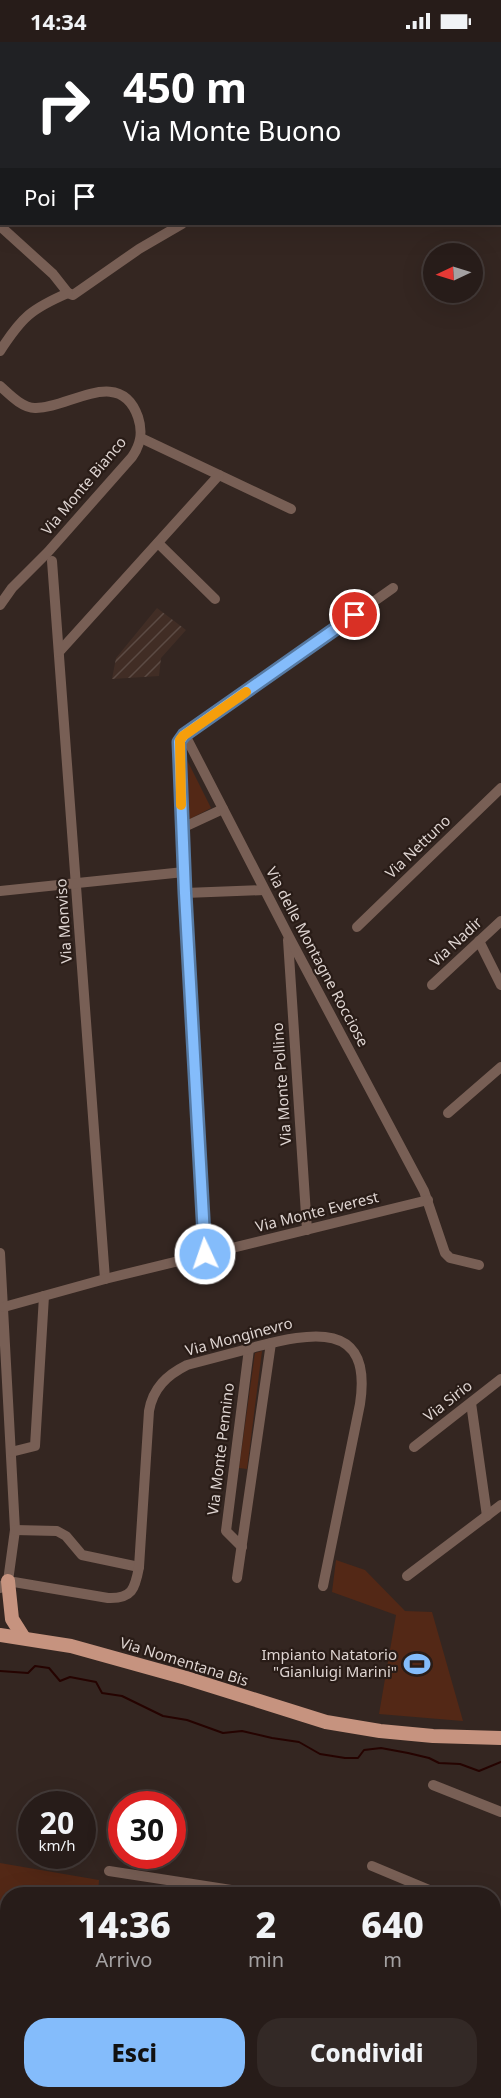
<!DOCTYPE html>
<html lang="it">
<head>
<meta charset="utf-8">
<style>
	:root { --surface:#271c19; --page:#332926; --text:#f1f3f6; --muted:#a4a1a2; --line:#433a38; --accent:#84bcfb }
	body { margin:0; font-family:"Noto Sans",sans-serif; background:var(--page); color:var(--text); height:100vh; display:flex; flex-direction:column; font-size:22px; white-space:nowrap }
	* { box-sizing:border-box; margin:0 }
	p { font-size:20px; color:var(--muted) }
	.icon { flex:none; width:33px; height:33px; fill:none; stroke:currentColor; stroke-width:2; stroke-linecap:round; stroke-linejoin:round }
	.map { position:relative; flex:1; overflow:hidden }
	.sheet { position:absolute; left:0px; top:1845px; width:501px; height:212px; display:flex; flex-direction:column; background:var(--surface); border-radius:24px 24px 0 0; box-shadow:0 6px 24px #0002,0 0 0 2px var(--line) }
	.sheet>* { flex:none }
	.guide { position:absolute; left:0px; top:0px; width:501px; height:183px; box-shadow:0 6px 24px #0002,0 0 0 2px var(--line); background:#202124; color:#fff; overflow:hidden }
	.needle { width:39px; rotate:266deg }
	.tools { position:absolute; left:423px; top:201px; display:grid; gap:12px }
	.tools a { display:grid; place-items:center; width:60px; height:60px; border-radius:50%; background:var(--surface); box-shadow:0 6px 24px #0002,0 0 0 2px var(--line); font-size:30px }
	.speed { position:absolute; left:18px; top:1749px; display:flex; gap:12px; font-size:30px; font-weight:700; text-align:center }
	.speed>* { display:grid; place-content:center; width:78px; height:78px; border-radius:50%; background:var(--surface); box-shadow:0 6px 24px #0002,0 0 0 2px var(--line); line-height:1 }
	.speed small { font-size:15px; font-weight:400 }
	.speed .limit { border:9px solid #d22; background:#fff; color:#111 }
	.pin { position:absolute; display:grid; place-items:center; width:51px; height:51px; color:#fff; margin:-26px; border:3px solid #fff; border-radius:50%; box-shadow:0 2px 6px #0007 }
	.me { position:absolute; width:66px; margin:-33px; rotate:357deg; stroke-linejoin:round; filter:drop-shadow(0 0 4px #0008) }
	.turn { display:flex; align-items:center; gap:21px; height:126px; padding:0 24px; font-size:27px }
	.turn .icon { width:78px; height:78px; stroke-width:2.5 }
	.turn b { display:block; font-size:42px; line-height:51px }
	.then { display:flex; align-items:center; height:57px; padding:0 24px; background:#0003; gap:12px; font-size:22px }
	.eta { display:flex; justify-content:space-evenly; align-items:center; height:102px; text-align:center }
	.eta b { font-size:36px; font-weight:800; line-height:42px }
	.action { display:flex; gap:12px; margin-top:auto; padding:12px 24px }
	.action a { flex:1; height:69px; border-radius:24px; background:var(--accent); color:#111; font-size:24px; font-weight:800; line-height:69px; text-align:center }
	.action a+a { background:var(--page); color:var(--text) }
	.status { display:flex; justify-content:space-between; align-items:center; height:42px; padding:0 30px; background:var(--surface); direction:ltr }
	.status svg { height:16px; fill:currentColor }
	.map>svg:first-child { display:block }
</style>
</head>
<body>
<div class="status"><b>14:34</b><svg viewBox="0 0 49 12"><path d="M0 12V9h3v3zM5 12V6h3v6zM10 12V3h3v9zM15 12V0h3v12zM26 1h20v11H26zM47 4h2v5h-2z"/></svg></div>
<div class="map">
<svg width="501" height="2056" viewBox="0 0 501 2056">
	<defs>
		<pattern id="industrial-furrows" width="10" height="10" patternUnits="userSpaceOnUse" patternTransform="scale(1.5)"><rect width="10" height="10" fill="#412d25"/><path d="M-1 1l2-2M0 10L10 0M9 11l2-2" fill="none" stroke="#5c4b44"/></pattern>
		<pattern id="park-crowns" width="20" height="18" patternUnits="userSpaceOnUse" patternTransform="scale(1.5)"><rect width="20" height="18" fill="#532816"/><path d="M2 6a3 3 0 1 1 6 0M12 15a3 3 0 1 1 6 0" fill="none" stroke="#6b4637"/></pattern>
	</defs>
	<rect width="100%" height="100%" fill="#342621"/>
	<!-- industrial -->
	<polygon fill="url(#industrial-furrows)" points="157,566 186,588 161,616 159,634 112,637 116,616"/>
	<!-- grass -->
	<g fill="#532816">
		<polygon points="182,708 211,766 184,780"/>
		<polygon points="262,1309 247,1427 239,1426 255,1311"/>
		<polygon points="336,1518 365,1528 405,1569 432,1570 463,1679 379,1672 396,1573 332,1550"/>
		<polygon points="0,1821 99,1838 98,1852 8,1852 7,1865 0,1863"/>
	</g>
	<!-- park -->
	<polygon fill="url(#park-crowns)" points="220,2049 296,2049 312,2051 311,2056 219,2056"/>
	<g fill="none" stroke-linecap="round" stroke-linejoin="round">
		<!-- stream -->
		<polyline stroke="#250300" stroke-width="2" points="0,1629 28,1631 35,1624 49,1626 60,1639 70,1635 96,1640 102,1651 122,1654 163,1674 187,1678 223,1691 242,1689 272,1696 299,1700 320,1712 345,1716 358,1716 364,1708 381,1706 408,1711 429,1716 439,1721 460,1722 479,1729 501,1720"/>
		<!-- minor -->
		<g stroke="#785f55" stroke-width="10">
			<polyline points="52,2 54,0"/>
			<polyline points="0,31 2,30"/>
			<polyline points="0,85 2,87"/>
			<polyline points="0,184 53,232 68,251 73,253 139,207 182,182"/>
			<path d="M0,309C22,275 31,267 68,251"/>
			<path d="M0,344C9,352 22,366 35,366C68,367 120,323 138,375C143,390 141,402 132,415L48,510L12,546L0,563"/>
			<polyline points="141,396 291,467"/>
			<polyline points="158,501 215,557"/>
			<polyline points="52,519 105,1237"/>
			<polyline points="59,610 219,433"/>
			<polyline points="185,693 393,546"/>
			<polyline points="182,786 223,767"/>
			<polyline points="0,849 184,830"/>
			<polyline points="185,851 264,848"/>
			<polyline points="357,885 501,746"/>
			<polyline points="288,898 307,1188"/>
			<polyline points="479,899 501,943"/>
			<polyline points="432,943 501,879"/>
			<polyline points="448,1071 501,1025"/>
			<polyline points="0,1211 15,1488 8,1539 0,1546"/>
			<polyline points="205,1212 184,830 179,704 181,697 185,693 288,893 424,1149 445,1211 450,1216 479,1223"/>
			<polyline points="4,1265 105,1237 428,1158"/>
			<polyline points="471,1361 487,1474"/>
			<polyline points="414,1405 501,1337"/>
			<polyline points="11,1410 35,1404 44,1254"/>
			<polyline points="15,1488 57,1489 66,1494 82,1513 139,1525"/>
			<polyline points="242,1505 226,1489 249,1307"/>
			<polyline points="407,1534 501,1463"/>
			<polyline points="237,1536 271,1301"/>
			<path d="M8,1539L108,1556C132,1557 135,1547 139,1525L149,1369C153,1346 167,1333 187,1323C209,1317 232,1311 255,1305C310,1291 373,1277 360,1362L323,1544"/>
			<polyline points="433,1743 501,1770"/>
			<polyline points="372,1824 439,1852"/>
			<polyline points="109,1829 258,1852"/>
			<polyline points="494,1876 499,1884 501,1904"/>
			<polyline points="494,2003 501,1997"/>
			<polyline points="494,2013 501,2007"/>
			<polyline points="494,2031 501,2025"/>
			<polyline points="25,2056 25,2049"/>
			<polyline points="93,2056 93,2049"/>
			<polyline points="212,2056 213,2049"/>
			<polyline points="315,2056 316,2049"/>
			<polyline points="424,2056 434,2049"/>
			<polyline points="447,2056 451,2049"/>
			<polyline points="465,2056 472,2049"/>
		</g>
		<!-- major -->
		<g stroke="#c6937f" stroke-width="14">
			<polyline points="8,1539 12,1577 24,1596"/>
			<polyline points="0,1593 71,1604 186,1636 326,1680 380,1689 433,1694 501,1696"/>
		</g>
	</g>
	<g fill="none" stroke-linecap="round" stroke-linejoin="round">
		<!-- route casing -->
		<g stroke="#567aa3" stroke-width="15">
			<polyline id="route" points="205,1212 185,851 179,700 184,693 355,573"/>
		</g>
		<!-- route -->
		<use href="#route" stroke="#84bcfb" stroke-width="10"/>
		<!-- slow -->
		<polyline stroke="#f59e0b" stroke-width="10" points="181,763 180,698 183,694 246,650"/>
	</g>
	<!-- icons -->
	<defs>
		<g id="stadium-bare" transform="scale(2.07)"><path d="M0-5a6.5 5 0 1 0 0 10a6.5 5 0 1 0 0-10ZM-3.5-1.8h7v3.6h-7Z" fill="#84bcfb" stroke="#291c17" stroke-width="2.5" paint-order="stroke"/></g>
	</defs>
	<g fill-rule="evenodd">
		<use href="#stadium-bare" x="417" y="1622"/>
	</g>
	<g text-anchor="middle" stroke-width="4.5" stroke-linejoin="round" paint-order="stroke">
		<!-- street labels -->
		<g font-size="15" fill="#ded4d1" stroke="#291c17">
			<text transform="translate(84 444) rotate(-50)" y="5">Via Monte Bianco</text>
			<text transform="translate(418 805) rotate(-44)" y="5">Via Nettuno</text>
			<text transform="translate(64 879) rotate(-94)" y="5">Via Monviso</text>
			<text transform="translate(456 900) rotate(-43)" y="5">Via Nadir</text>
			<text transform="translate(317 915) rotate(62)" y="5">Via delle Montagne Rocciose</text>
			<text transform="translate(282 1042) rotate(-94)" y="5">Via Monte Pollino</text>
			<text transform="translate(317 1170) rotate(-14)" y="5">Via Monte Everest</text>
			<text transform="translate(239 1295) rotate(-15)" y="5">Via Monginevro</text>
			<text transform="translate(448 1359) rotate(-38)" y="5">Via Sirio</text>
			<text transform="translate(221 1407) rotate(-83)" y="5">Via Monte Pennino</text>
			<text transform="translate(184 1620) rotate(17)" y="5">Via Nomentana Bis</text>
		</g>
		<!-- poi labels -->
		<g font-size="15" fill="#ded4d1" stroke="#291c17" text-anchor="end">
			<text x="397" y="1618">Impianto Natatorio<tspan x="397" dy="17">"Gianluigi Marini"</tspan></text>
		</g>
	</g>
</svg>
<div class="tools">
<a><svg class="needle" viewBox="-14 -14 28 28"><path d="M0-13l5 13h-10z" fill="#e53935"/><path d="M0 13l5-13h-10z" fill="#a4a1a2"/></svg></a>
</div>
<div class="speed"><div>20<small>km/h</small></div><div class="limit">30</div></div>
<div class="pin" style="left:355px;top:573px;background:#d93025"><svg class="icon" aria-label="arrive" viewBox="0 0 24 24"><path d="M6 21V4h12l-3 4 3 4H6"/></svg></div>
<svg class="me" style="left:205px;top:1212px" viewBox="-20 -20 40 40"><circle r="17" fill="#84bcfb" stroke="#fff" stroke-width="3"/><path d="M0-11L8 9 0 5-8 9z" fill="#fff"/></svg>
<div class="guide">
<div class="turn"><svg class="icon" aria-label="right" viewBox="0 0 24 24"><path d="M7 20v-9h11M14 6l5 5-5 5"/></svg><div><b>450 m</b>Via Monte Buono</div></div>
<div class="then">Poi<svg class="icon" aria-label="arrive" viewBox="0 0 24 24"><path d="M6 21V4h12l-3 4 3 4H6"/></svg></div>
</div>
<section class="sheet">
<div class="eta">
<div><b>14:36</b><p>Arrivo</p></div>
<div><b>2</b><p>min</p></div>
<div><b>640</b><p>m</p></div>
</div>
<div class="action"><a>Esci</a><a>Condividi</a></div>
</section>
</div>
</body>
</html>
